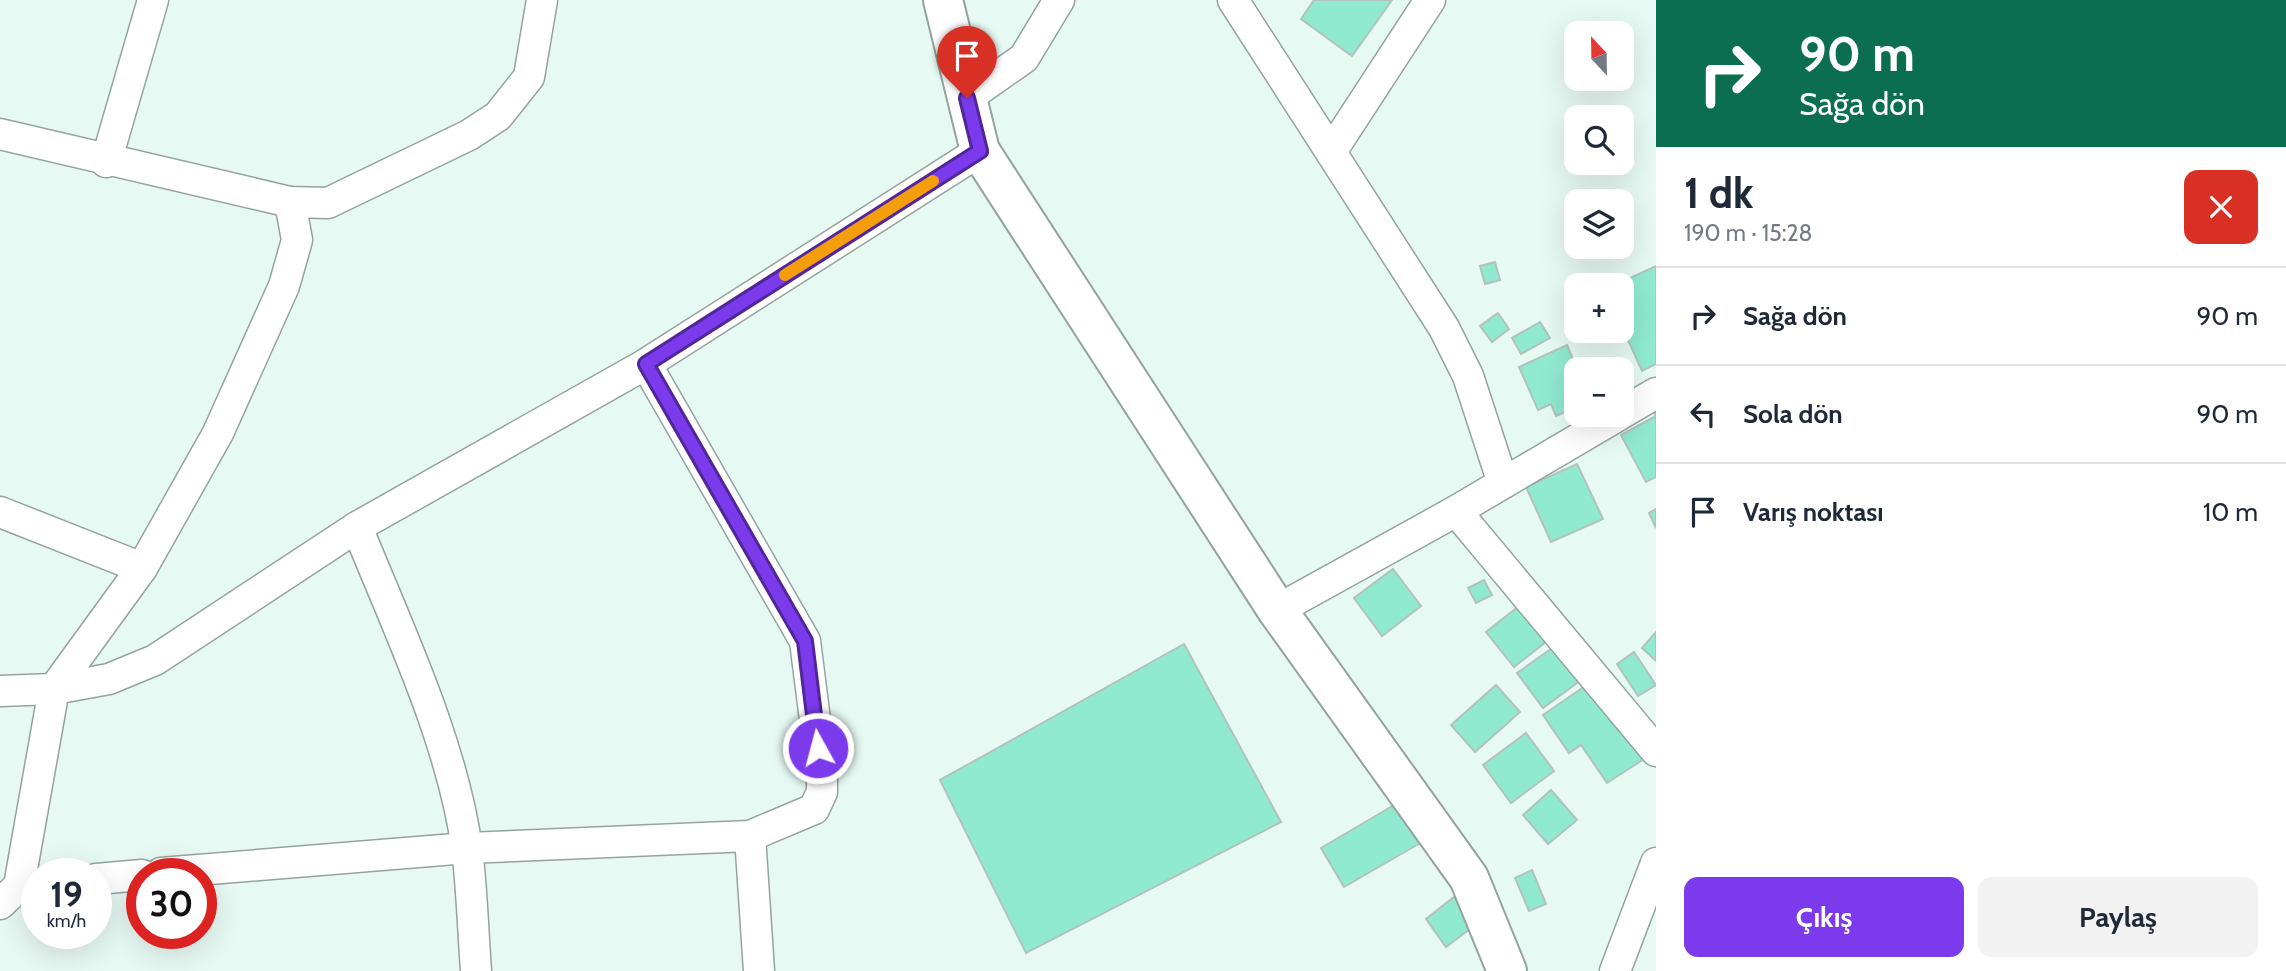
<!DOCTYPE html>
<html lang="tr">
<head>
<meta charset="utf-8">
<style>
	:root { --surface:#fff; --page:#f2f2f3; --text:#1f2937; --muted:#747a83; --line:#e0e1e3; --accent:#7c3aed }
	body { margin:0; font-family:Cabin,sans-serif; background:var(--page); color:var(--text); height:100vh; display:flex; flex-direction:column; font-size:26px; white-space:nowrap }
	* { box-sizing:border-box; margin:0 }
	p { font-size:23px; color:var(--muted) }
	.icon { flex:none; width:38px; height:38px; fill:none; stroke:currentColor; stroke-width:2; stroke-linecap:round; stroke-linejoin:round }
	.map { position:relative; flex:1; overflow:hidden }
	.details { display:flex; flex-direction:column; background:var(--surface); width:630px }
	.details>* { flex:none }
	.banner { background:#0b6e4f; color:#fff; overflow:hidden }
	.needle { width:46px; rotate:338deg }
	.fabs { position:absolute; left:1564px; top:21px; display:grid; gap:14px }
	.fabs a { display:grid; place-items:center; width:70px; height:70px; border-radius:14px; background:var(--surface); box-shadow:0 7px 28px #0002; font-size:35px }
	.speed { position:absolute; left:21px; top:858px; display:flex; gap:14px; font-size:35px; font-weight:700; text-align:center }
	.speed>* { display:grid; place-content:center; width:91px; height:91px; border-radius:50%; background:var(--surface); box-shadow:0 7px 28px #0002; line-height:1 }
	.speed small { font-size:18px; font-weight:400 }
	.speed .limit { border:10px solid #d22; background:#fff; color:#111 }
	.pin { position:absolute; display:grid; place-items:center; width:60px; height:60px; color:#fff; margin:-72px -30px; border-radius:50% 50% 50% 0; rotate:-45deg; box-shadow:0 0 7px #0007 }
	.pin .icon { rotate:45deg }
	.me { position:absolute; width:77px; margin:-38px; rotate:353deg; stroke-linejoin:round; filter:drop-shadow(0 0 5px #0008) }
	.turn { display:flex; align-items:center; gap:24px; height:147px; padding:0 28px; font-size:32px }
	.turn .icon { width:91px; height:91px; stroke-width:2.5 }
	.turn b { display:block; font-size:49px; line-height:60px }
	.round { display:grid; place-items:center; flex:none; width:74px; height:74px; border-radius:14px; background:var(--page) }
	.head { display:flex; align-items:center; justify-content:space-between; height:119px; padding:0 28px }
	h1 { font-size:42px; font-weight:800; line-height:52px }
	.action { display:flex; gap:14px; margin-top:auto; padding:14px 28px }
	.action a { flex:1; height:80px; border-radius:14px; background:var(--accent); color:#fff; font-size:28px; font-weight:800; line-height:80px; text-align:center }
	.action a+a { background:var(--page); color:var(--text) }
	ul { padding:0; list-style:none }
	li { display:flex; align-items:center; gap:21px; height:98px; padding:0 28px; border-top:2px solid var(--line) }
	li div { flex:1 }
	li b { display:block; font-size:26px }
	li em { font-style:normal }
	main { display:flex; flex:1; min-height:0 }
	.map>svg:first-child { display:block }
</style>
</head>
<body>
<main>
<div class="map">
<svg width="1656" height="971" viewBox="0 0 1656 971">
	<rect width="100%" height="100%" fill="#e7f9f3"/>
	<!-- building -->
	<g fill="#90ead0" stroke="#b2c2bd" stroke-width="2">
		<polygon points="1314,0 1392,0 1352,56 1301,19"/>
		<polygon points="1495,262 1500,280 1485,284 1480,266"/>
		<polygon points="1656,266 1656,364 1642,371 1622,327 1622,285 1615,285"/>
		<polygon points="1498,313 1509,329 1492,342 1480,326"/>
		<polygon points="1540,322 1550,338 1521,354 1512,338"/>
		<polygon points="1567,345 1577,369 1577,407 1556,416 1551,404 1538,410 1519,367"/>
		<polygon points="1656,408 1656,477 1646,482 1621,435 1656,416 1652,410"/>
		<polygon points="1577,464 1603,519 1551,542 1526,487"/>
		<polygon points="1656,509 1656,528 1649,513"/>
		<polygon points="1393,569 1421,606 1382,636 1354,598"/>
		<polygon points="1484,580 1492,595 1476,603 1468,588"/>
		<polygon points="1523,603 1551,638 1514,667 1486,632"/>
		<polygon points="1656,632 1656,661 1642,648"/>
		<polygon points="1184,644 1281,822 1026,953 940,780"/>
		<polygon points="1555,646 1581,680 1543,708 1517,673"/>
		<polygon points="1634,652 1656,685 1638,696 1617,664"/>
		<polygon points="1588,684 1644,759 1607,783 1581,745 1569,753 1543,715"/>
		<polygon points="1496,685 1520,712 1475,752 1451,725"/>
		<polygon points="1526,733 1554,771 1511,803 1483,765"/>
		<polygon points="1551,790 1577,820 1548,844 1523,815"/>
		<polygon points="1406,798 1429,838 1344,887 1321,848"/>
		<polygon points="1532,870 1546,904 1529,911 1515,878"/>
		<polygon points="1454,897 1475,925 1446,947 1426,919"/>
	</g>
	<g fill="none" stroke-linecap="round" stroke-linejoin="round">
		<!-- street casing -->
		<g stroke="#93a49e" stroke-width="33">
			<g id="street">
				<polyline points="1233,0 1444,328 1468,376 1503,483"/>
				<polyline points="967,98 1024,58 1059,0"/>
				<polyline points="0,134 290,202 328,203 469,135 498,116 529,77 542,0"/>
				<polyline points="1331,152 1430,0"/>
				<polyline points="106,162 153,0"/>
				<polyline points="1622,413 1656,393"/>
				<polyline points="1456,511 1656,751"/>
				<polyline points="0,512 142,568"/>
				<path d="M357,527C398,629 452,740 467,849C472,889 473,931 476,971"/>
				<polyline points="1277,610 1456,511 1619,415"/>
				<polyline points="0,691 54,689 109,679 155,660 357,527 646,364"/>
				<polyline points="750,836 759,971"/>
				<polyline points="161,873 467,848 750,836 814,809 822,792 822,775 805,641 646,364 980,151"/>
				<polyline points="96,879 142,875"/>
				<polyline points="0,904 19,886 54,689 142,568 218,433 284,286 297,240 290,202"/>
				<polyline points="1615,971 1656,863"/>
			</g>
		</g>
		<!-- secondary casing -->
		<g stroke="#93a49e" stroke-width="42">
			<polyline id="secondary" points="943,0 980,151 1277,610 1469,878 1507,971"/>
		</g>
		<!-- street -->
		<use href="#street" stroke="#fff" stroke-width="30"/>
		<!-- secondary -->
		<use href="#secondary" stroke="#fff" stroke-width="38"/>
	</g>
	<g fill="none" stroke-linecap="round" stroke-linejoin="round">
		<!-- route casing -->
		<g stroke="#51269a" stroke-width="18">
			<polyline id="route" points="818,748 805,641 646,364 980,151 967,98"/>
		</g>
		<!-- route -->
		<use href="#route" stroke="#7c3aed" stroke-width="12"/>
		<!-- slow -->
		<polyline stroke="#f59e0b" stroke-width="12" points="785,275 933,181"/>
	</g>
</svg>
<div class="fabs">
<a><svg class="needle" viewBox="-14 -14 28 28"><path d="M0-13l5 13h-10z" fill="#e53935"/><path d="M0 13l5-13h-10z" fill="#747a83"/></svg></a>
<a><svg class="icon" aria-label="search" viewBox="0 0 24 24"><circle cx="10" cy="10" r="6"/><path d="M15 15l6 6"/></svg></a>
<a><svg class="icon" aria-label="layers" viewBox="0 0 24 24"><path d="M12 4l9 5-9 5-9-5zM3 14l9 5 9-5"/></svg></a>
<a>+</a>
<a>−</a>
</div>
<div class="speed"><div>19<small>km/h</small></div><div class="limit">30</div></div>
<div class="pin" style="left:967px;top:98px;background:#d93025"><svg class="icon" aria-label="arrive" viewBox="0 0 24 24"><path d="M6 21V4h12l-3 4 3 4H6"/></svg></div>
<svg class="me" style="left:818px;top:748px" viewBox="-20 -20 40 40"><circle r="17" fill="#7c3aed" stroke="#fff" stroke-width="3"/><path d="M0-11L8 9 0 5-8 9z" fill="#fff"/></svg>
</div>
<section class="details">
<div class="banner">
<div class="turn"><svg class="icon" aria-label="right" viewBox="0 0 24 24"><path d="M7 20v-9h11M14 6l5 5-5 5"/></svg><div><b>90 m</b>Sağa dön</div></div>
</div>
<div class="head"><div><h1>1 dk</h1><p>190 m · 15:28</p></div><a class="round" style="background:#d93025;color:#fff"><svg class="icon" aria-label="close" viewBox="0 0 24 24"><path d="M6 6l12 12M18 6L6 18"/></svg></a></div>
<ul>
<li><svg class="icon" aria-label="right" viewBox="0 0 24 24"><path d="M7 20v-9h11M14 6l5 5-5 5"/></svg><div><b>Sağa dön</b></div><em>90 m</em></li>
<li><svg class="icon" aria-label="left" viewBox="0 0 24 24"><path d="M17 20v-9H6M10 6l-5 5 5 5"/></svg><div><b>Sola dön</b></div><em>90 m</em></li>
<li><svg class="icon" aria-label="arrive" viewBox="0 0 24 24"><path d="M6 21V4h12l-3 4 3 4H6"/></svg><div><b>Varış noktası</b></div><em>10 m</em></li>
</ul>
<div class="action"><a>Çıkış</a><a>Paylaş</a></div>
</section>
</main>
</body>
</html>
